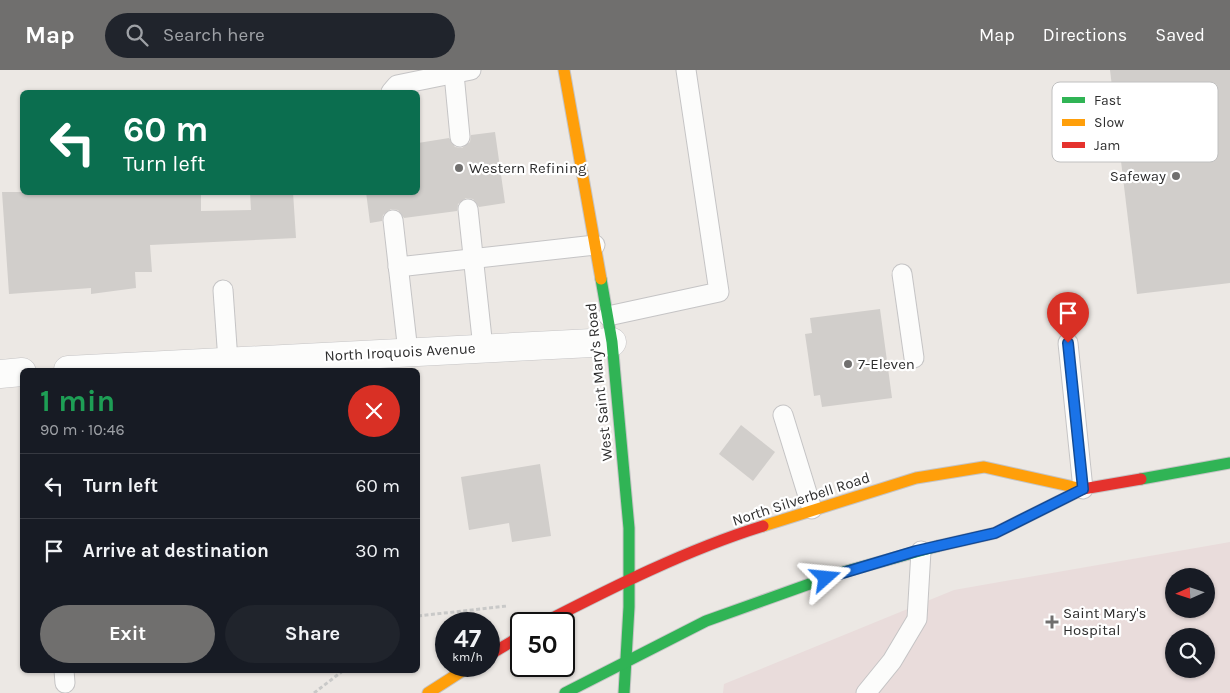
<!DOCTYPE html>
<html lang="en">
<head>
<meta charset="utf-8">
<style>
	:root { --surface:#171b24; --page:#20242c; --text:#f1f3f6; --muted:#9ea1a6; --line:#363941; --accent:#706f6e }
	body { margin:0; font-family:Karla,sans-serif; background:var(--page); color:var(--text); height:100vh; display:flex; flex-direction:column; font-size:19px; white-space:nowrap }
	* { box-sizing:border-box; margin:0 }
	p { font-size:16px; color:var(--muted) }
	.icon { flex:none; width:28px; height:28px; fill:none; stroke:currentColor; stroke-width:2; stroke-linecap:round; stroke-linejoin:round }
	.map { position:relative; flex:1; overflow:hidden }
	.panel { position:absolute; left:20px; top:298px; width:400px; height:305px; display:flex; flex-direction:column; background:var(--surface); border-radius:8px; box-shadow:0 1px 4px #0004 }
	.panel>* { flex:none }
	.top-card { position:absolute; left:20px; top:20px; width:400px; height:105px; border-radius:8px; box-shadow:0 1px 4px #0004; background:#0b6e4f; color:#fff; overflow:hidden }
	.needle { width:32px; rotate:267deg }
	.tools { position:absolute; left:1165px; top:498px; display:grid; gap:10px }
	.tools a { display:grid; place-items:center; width:50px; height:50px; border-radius:50%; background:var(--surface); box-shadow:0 1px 4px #0004; font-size:25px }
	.speed { position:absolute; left:435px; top:542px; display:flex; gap:10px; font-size:25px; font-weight:700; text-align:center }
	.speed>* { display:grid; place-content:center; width:65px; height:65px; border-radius:50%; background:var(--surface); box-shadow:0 1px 4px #0004; line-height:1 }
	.speed small { font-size:12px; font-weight:400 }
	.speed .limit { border:2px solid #111; border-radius:8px; background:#fff; color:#111 }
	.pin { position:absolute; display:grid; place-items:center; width:42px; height:42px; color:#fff; margin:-51px -21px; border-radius:50% 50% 50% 0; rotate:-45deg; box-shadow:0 0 5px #0007 }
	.pin .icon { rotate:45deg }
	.me { position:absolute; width:55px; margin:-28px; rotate:72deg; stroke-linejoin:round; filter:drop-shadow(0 0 4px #0008) }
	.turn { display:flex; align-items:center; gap:18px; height:105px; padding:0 20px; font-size:22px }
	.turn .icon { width:65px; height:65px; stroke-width:2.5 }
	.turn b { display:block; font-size:35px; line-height:42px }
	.round { display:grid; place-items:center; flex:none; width:52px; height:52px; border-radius:26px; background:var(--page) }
	.summary { display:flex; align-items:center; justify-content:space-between; height:85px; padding:0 20px }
	h1 { font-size:30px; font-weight:700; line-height:38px; color:#1e9e55 }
	.action { display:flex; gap:10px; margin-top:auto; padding:10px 20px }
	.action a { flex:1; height:58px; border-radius:30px; background:var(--accent); color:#fff; font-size:20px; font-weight:700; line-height:58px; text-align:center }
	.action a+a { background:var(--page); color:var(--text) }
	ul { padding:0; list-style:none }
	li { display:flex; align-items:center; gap:15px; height:65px; padding:0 20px; border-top:1px solid var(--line) }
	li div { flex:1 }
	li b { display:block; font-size:19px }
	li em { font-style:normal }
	header { display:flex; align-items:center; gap:30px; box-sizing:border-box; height:70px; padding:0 25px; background:var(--accent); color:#fff }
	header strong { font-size:24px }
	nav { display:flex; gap:28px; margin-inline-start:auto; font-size:18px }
	.search { width:350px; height:45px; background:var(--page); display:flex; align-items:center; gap:12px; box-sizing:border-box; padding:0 18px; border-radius:28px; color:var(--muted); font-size:19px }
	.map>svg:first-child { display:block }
</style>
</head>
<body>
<header>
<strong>Map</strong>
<div class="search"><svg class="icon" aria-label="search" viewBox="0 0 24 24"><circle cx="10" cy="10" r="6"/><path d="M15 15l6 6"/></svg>Search here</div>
<nav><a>Map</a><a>Directions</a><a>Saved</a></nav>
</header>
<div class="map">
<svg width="1230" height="623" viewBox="0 0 1230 623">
	<rect width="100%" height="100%" fill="#ece8e4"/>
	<!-- medical -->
	<path fill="#e9dcdb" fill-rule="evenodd" d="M1230,472V623H723L724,614L954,520ZM1174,506H1206V539H1174ZM1174,566H1206V599H1174Z"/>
	<!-- building -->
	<g fill="#d1cecb">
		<polygon points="1110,0 1230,0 1230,213 1137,224"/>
		<polygon points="495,62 505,133 479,137 473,129 466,128 458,134 457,141 404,148 398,140 391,139 383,145 382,151 370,153 366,122 418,122 418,73 449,68 455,77 462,78 470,72 471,65"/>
		<polygon points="2,122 201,122 201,141 251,140 250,122 293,122 296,168 150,175 152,202 135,202 136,218 91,224 91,218 9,224"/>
		<polygon points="880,239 892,328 822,337 820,325 814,326 805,264 812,263 810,248"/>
		<polygon points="741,355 775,382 753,411 719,384"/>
		<polygon points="540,394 551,466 512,472 509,453 469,460 461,407"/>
	</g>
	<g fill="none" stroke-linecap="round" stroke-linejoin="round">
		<!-- lane casing -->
		<g stroke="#c5c4c5" stroke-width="21">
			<g id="lane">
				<polyline points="454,4 460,67"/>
				<polyline points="391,22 397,15 471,0"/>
				<polyline points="468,139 483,278"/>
				<polyline points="393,150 408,282"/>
				<polyline points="398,197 595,175"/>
				<polyline points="902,204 914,288"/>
				<polyline points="223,220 228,291"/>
				<polyline points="608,246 719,222 686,0"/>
				<polyline points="1068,273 1083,419"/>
				<polyline points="783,345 812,439"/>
				<polyline points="64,600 65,613"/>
				<polyline points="866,623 892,591 917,549 921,481"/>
			</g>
		</g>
		<!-- street casing -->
		<g stroke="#c5c4c5" stroke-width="29">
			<g id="street">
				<polyline points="68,300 612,272"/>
				<polyline points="0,304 22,302"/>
			</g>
		</g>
		<!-- fast casing -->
		<g stroke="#c5c4c5" stroke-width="13">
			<g id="fast">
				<polyline points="601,209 612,272 629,458 629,537 624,623"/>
				<polyline points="1141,409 1230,393"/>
				<polyline points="565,623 706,551 843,502 938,476"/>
			</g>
		</g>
		<!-- slow casing -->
		<g stroke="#c5c4c5" stroke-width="13">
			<g id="slow">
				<polyline points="564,0 601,209"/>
				<polyline points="763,456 916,408 984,397 1083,419"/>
				<polyline points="428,623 470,596"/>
			</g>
		</g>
		<!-- jam casing -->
		<g stroke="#c5c4c5" stroke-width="13">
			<g id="jam">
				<polyline points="938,476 995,463 1083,419 1141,409"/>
				<path d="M541,554C613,517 686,480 763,456"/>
				<polyline points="489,585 521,566"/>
			</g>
		</g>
		<!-- path -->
		<g stroke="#c9c9c8" stroke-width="3" stroke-dasharray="4 2.5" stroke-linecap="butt">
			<polyline points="418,546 507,536"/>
			<polyline points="314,623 344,600"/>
		</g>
		<!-- lane -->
		<use href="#lane" stroke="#fcfcfb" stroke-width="19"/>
		<!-- street -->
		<use href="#street" stroke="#fcfcfb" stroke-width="28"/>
		<!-- fast -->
		<use href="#fast" stroke="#30b455" stroke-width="11"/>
		<!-- slow -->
		<use href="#slow" stroke="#ff9f0a" stroke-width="11"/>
		<!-- jam -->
		<use href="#jam" stroke="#e5322d" stroke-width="11"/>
	</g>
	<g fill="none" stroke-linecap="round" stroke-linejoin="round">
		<!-- route casing -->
		<g stroke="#114b97" stroke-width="12">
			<polyline id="route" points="826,508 916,481 995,463 1083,419 1068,273"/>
		</g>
		<!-- route -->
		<use href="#route" stroke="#1a73e8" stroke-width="9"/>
	</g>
	<!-- markers -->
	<g fill="#706f6e" stroke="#fff" stroke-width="2">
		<circle cx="459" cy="98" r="5"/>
		<circle cx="1176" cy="106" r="5"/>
		<circle cx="848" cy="294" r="5"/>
		<path d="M1049.5 544.5h5v5h5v5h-5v5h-5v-5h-5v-5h5z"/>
	</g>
	<g text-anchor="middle" stroke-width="4.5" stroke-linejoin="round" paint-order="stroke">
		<!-- poi labels -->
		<g font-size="15" fill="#2e2e2e" stroke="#fff" text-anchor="start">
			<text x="469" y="103">Western Refining</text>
			<text x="1166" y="111" text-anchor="end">Safeway</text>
			<text x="858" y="299">7-Eleven</text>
			<text x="1063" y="548">Saint Mary's<tspan x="1063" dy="17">Hospital</tspan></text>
		</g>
		<!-- street labels -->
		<g font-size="15" fill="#2e2e2e" stroke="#fff">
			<text transform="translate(400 282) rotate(-3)" y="5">North Iroquois Avenue</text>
			<text transform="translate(599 312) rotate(-96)" y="5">West Saint Mary's Road</text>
			<text transform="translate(801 429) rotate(-18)" y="5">North Silverbell Road</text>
		</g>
	</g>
	<!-- legend -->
	<rect x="1052" y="12" width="166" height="80" rx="8" fill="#fff" stroke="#c0c0c0" stroke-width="1"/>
	<rect x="1062" y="27" width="23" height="6" fill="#30b455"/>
	<rect x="1062" y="49" width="23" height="7" fill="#ff9f0a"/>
	<rect x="1062" y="72" width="23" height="6" fill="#e5322d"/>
	<g font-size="14" fill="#2e2e2e">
		<text x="1094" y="35">Fast</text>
		<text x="1094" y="57">Slow</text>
		<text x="1094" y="80">Jam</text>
	</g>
</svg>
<div class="tools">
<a><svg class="needle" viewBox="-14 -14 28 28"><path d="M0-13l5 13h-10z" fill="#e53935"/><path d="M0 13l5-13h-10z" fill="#9ea1a6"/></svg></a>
<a><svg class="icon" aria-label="search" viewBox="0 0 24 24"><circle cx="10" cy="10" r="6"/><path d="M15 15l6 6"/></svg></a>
</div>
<div class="speed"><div>47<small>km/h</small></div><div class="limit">50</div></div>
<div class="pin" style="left:1068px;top:273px;background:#d93025"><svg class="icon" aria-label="arrive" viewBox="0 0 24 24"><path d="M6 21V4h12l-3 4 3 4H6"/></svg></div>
<svg class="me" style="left:826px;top:508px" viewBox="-20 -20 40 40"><path d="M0-17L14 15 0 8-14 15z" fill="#1a73e8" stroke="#fff" stroke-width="4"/></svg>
<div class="top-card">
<div class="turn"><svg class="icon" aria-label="left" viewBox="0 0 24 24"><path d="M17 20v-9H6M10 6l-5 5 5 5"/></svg><div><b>60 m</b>Turn left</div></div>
</div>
<section class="panel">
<div class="summary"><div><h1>1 min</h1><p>90 m · 10:46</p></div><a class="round" style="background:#d93025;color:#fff"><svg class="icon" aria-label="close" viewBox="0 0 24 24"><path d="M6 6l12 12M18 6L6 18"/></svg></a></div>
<ul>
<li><svg class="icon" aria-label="left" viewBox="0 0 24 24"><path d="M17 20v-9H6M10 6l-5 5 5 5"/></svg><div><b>Turn left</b></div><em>60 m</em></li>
<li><svg class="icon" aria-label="arrive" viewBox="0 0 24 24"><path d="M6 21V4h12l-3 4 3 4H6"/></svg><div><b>Arrive at destination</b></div><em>30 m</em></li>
</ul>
<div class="action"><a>Exit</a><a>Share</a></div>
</section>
</div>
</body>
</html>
